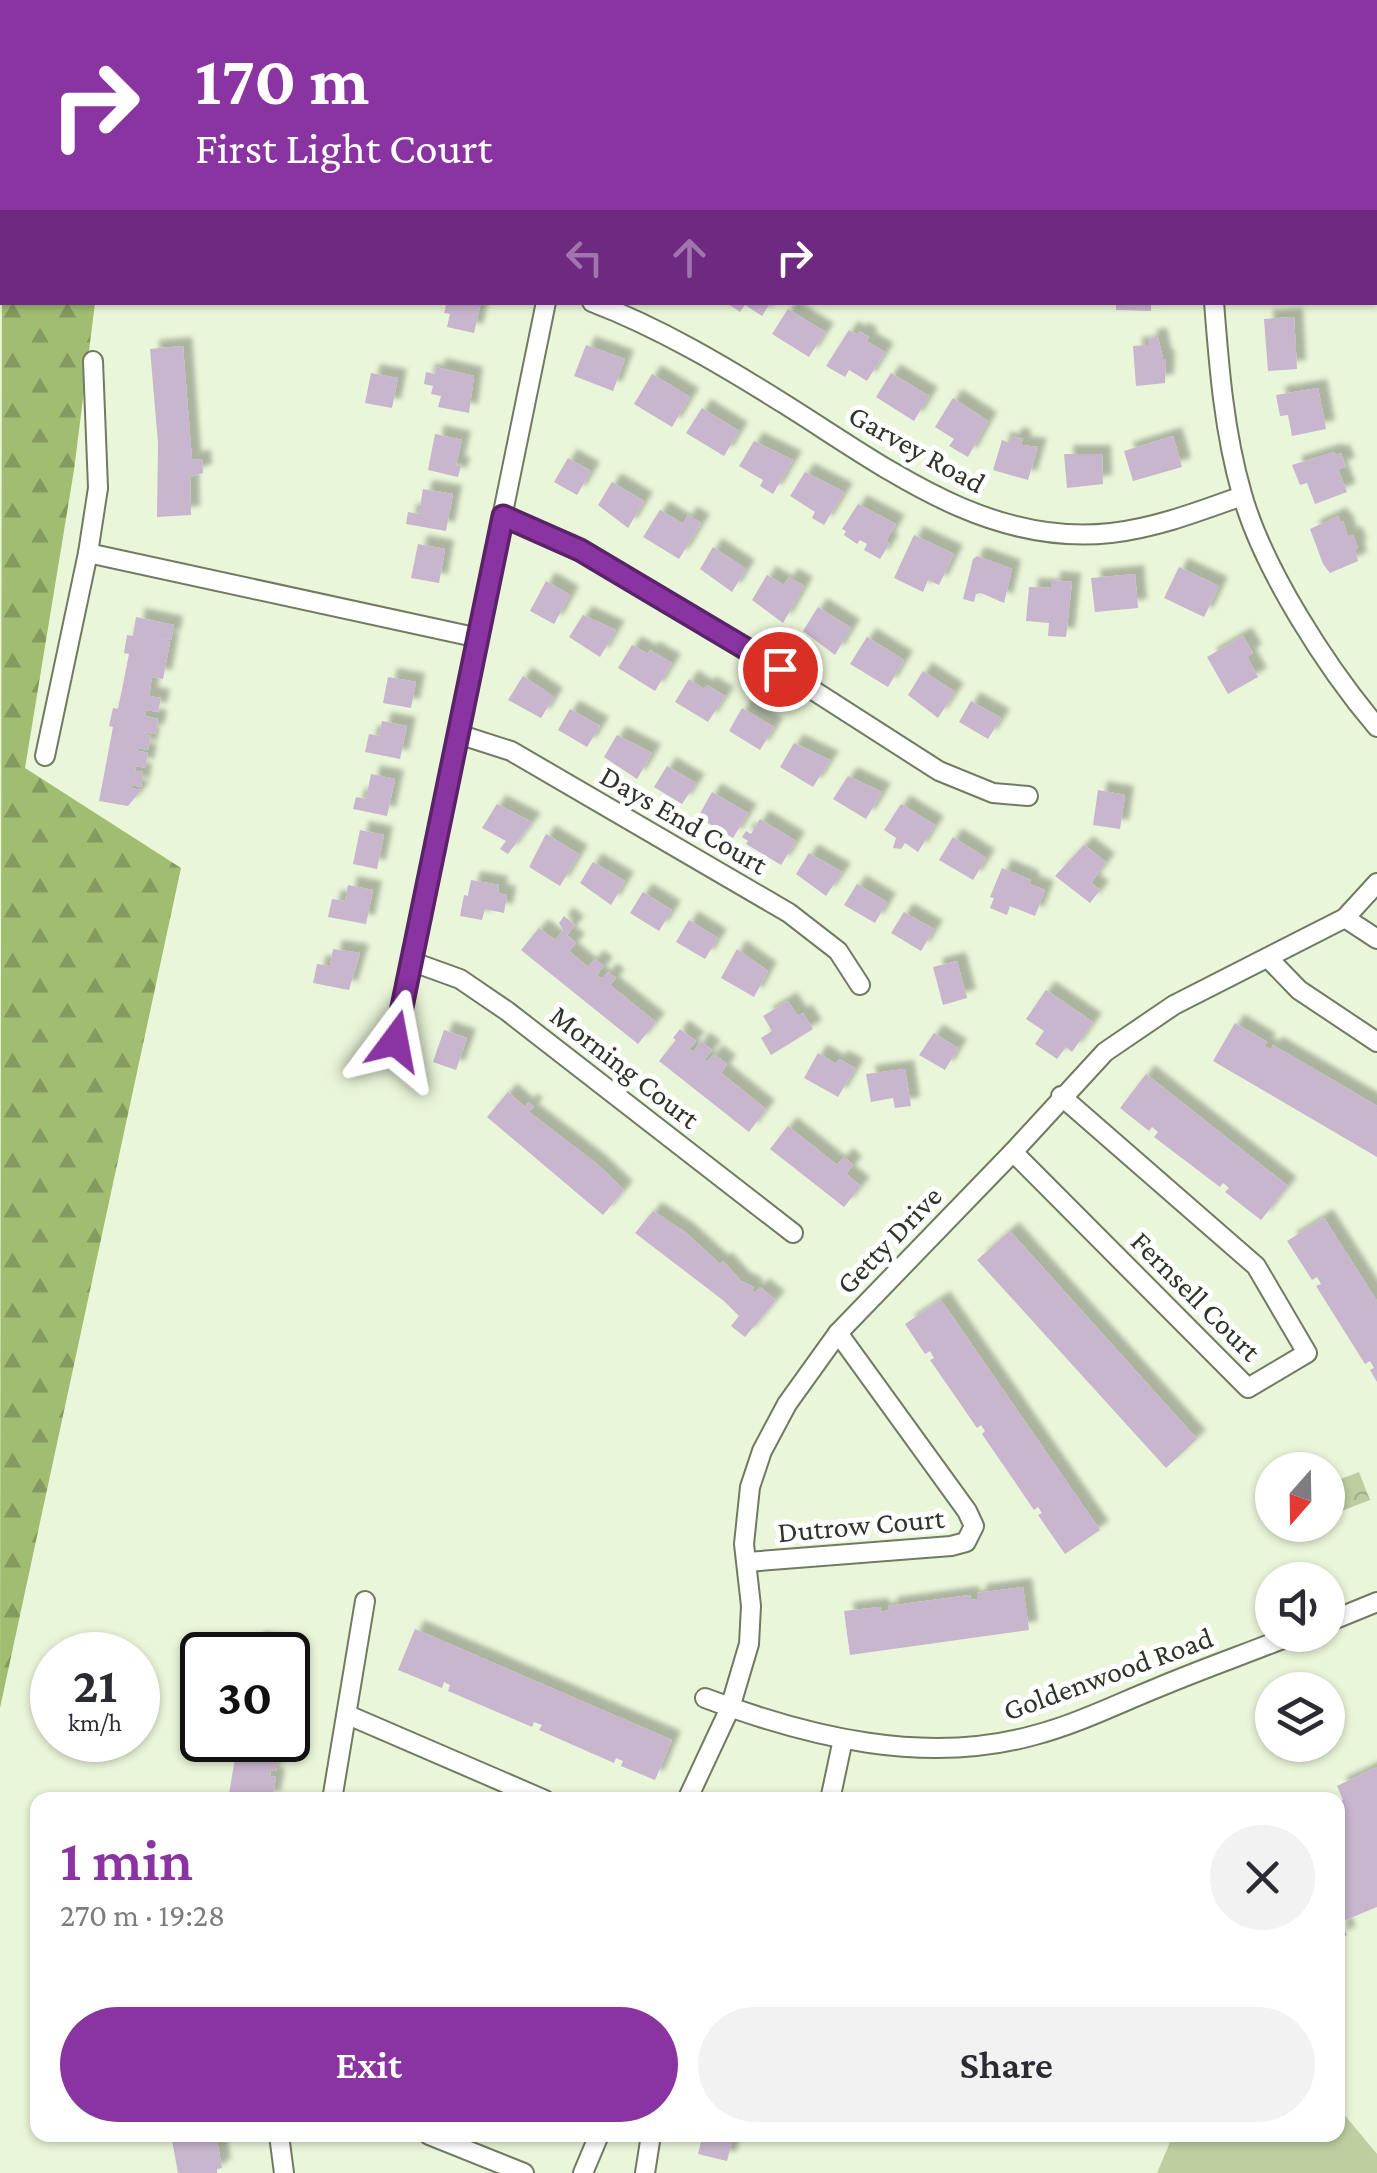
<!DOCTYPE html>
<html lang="en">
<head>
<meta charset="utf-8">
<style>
	:root { --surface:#fff; --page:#f2f2f3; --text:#2b2b33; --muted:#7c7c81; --accent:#8a34a1 }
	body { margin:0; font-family:"Crimson Pro",serif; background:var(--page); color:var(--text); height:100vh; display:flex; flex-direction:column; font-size:38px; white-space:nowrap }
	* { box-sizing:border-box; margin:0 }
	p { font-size:32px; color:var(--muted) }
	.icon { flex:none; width:55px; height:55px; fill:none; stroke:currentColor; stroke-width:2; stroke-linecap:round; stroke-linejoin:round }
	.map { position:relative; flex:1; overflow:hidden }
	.details { position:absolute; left:30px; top:1792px; width:1315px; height:350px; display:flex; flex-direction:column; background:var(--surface); border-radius:20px; box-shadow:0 2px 8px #0004 }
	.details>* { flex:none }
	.banner { position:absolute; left:0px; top:0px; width:1378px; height:305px; box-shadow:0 2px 8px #0004; background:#8a34a1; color:#fff; overflow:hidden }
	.needle { width:65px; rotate:200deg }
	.tools { position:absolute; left:1255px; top:1452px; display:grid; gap:20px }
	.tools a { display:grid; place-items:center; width:90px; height:90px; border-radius:50%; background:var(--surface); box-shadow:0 2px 8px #0004; font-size:50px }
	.speed { position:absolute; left:30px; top:1632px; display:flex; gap:20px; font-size:50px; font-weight:700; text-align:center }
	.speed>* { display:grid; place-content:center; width:130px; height:130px; border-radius:50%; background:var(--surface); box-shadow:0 2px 8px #0004; line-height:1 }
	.speed small { font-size:25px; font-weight:400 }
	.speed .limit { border:5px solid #111; border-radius:15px; background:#fff; color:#111 }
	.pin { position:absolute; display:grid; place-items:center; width:85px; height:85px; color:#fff; margin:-42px; border:5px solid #fff; border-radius:50%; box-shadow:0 2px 10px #0007 }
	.me { position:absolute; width:110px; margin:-55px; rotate:13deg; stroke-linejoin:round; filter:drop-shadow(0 0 8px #0008) }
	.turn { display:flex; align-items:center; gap:35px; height:210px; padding:0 30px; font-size:45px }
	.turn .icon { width:130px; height:130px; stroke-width:2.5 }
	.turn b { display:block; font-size:70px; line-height:85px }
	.lanes { display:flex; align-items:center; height:95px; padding:0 30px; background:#0003; justify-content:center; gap:50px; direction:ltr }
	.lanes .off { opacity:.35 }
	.round { display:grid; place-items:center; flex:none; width:105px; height:105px; border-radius:52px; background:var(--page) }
	.summary { display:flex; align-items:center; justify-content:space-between; height:170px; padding:0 30px }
	h1 { font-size:60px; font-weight:600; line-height:75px; color:var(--accent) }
	.button { display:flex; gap:20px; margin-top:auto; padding:20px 30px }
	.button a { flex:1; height:115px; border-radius:60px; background:var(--accent); color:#fff; font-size:40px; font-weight:600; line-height:115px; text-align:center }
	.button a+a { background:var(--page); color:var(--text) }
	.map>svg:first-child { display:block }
</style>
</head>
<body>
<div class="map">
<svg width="1377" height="2173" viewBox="0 0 1377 2173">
	<defs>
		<pattern id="forest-firs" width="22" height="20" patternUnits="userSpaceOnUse" patternTransform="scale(2.5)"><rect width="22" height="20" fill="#a1bd72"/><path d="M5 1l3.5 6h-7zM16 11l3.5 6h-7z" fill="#849a5e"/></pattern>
		<pattern id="park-crowns" width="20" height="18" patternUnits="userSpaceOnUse" patternTransform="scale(2.5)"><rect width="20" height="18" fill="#bdcfa0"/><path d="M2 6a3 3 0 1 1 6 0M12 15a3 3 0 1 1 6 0" fill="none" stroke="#a3b28a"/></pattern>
		<filter id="shadow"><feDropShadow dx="9" dy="-9" stdDeviation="2.5" flood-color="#0004"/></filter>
	</defs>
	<rect width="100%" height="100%" fill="#eaf6d9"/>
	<!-- forest -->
	<polygon fill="url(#forest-firs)" points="2,247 2,302 95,303 74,470 25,768 181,868 0,1708"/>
	<!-- park -->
	<polygon fill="url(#park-crowns)" points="1359,1472 1370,1500 1339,1512 1328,1484"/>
	<!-- garden -->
	<polygon fill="#bdcfa0" points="1338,2107 1377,2154 1377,2173 1157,2173 1173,2135 1338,2135"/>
	<!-- building -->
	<g fill="#c8b5ce" filter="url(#shadow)">
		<polygon points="447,302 481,302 474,333 447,327 450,314 444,313"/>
		<polygon points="725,302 771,302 762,316 745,305 740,312"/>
		<polygon points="1116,302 1151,302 1151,311 1116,310"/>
		<polygon points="788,309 825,332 809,357 772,334"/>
		<polygon points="1294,317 1297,369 1268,371 1264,319"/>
		<polygon points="849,330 857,335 859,331 869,337 866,341 885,352 867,381 849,370 845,377 826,366"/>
		<polygon points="1158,337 1163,359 1166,359 1165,383 1136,386 1133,346 1148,345 1148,338"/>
		<polygon points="586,345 625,359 613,391 574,376"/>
		<polygon points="183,346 192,460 202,459 203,473 190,477 191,515 157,517 158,443 150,349"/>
		<polygon points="436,367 474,376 469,413 438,407 441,396 431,394 433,386 424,384 426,372 435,374"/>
		<polygon points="371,373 398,378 392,408 365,403"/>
		<polygon points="891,373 929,396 914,421 876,397"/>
		<polygon points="652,374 690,397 672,427 634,404"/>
		<polygon points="1318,388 1326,429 1292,436 1288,415 1280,416 1276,395"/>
		<polygon points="953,398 988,421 968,457 949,446 954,439 935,427"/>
		<polygon points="702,408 739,431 724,456 686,433"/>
		<polygon points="435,434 462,440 456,465 461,466 458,477 428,470"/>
		<polygon points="1013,436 1023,439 1021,445 1038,447 1028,480 993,470 1002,440 1010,443"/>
		<polygon points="1173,436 1182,467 1133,481 1124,451"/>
		<polygon points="754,441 793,460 773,494 760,486 763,480 739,466"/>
		<polygon points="1334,452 1335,455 1341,453 1346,467 1338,469 1347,492 1315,504 1307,483 1300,485 1292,465"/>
		<polygon points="1064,454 1102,454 1103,484 1067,488"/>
		<polygon points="568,458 591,471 577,495 554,482"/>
		<polygon points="805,472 844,492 824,525 812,518 815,512 790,496"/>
		<polygon points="612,482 644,501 628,528 598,505"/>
		<polygon points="423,489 453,494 446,531 406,524 408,512 419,514"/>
		<polygon points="858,504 896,524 886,541 890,543 880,559 864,550 867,544 860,540 857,544 844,535 846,531 842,529"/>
		<polygon points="660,510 683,524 688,515 701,523 679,559 643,537"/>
		<polygon points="1338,516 1341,523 1343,521 1348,537 1353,535 1358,548 1355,549 1358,561 1330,573 1323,564 1310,529"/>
		<polygon points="914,535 954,554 939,585 928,580 923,592 894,578"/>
		<polygon points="418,544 445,549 439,583 411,578"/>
		<polygon points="713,547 746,569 732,592 700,569"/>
		<polygon points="977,556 1012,569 1004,603 981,593 976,594 974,602 963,599 973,559"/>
		<polygon points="1179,567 1219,586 1204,617 1164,598"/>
		<polygon points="1135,574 1138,608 1095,612 1091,578"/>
		<polygon points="767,575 784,585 789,577 804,586 783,623 752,600"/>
		<polygon points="1051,580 1072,582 1066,637 1048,636 1049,623 1026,621 1029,587 1051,588"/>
		<polygon points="546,581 570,595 554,624 530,611"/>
		<polygon points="818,607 851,628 835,655 803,631"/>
		<polygon points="583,615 616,630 600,657 569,637"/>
		<polygon points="136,617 174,625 171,640 160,638 170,642 163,679 152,677 149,696 161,698 158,712 146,710 145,716 158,719 155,734 143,732 151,736 148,750 139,748 139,751 148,753 145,768 136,766 135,771 143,772 141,787 132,785 131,788 141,790 128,806 99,801 113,727 109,726 113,708 118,709 129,654 124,653 127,635 133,636"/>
		<polygon points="1243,636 1253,653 1247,657 1258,677 1228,694 1207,657"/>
		<polygon points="867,637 904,660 888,687 850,664"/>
		<polygon points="632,645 648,654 650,650 672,663 655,691 618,668"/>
		<polygon points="923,671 955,692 938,718 908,695"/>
		<polygon points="523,676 554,697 541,718 508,700"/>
		<polygon points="388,677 416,682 411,708 383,703"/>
		<polygon points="689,679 704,689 707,685 725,696 708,722 675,702"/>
		<polygon points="971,701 1001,718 988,739 959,722"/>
		<polygon points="742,708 774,727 760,750 729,731"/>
		<polygon points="570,709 600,726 587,747 558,730"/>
		<polygon points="382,721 407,726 400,759 365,752 369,734 379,736"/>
		<polygon points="617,735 652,753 637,779 604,757"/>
		<polygon points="794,743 830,760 813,787 780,767"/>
		<polygon points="667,766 696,783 682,804 654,787"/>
		<polygon points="371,774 395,779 387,816 353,809 356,797 366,799"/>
		<polygon points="848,776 882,792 866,819 833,799"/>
		<polygon points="1098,790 1125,795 1120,829 1093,825"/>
		<polygon points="712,792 748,813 733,838 698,817"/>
		<polygon points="497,804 532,822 508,854 500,849 506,841 482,828"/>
		<polygon points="901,804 935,825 918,852 905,843 901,849 893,848 896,838 884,830"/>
		<polygon points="760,819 796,841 781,865 746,844 748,841 742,837 746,831 751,834"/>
		<polygon points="360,830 384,835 377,869 353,864"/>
		<polygon points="546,834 579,854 560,886 529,867"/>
		<polygon points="953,837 986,858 973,880 939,860"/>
		<polygon points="1084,845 1106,862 1091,883 1100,890 1090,903 1055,876"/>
		<polygon points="809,853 842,872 826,896 796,874"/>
		<polygon points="593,862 625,881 611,905 580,883"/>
		<polygon points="1002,868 1031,880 1029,884 1045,890 1035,916 1010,906 1007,915 990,908 994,898 990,897"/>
		<polygon points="471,880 499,885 498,893 507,895 504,913 485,909 482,920 460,916 464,895 468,896"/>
		<polygon points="857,884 887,902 875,923 844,905"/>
		<polygon points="348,885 373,890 366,924 328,917 332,899 345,901"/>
		<polygon points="643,892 672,910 659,931 630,913"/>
		<polygon points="904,912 934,929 921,951 891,933"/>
		<polygon points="564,916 575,925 567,935 576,943 569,951 588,967 595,959 604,966 597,975 602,979 608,972 616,978 610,985 656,1022 638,1044 521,950 539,928 555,940 563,930 559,923"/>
		<polygon points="689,920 718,938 705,959 676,942"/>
		<polygon points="333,949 360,953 349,990 313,983 317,964 330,966"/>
		<polygon points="737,949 768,971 754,997 721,978"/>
		<polygon points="957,961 967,998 943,1005 933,967"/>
		<polygon points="1046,990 1093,1022 1072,1052 1066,1047 1057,1059 1035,1044 1044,1031 1026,1019"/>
		<polygon points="788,1001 798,1016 803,1013 813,1029 771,1055 761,1038 772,1031 763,1016"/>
		<polygon points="1235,1023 1267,1042 1264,1046 1271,1050 1273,1045 1377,1106 1377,1157 1213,1061"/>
		<polygon points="680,1029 696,1041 689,1049 693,1052 701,1041 712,1050 704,1060 707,1062 714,1054 727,1064 721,1073 766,1109 749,1132 659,1061 676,1040 673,1038"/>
		<polygon points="444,1030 467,1038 456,1070 433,1062"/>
		<polygon points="934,1033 958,1048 945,1070 919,1055"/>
		<polygon points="818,1053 836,1064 839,1059 855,1068 838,1097 804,1078"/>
		<polygon points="905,1069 911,1106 895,1108 893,1098 871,1102 866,1074"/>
		<polygon points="1146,1074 1288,1186 1261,1220 1225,1192 1229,1188 1223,1183 1220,1187 1154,1137 1158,1132 1152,1127 1149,1131 1120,1108"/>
		<polygon points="508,1092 525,1107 529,1102 534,1107 529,1112 597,1164 624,1190 603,1215 487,1117"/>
		<polygon points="788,1126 837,1165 844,1157 853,1165 846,1174 861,1186 844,1207 770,1149"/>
		<polygon points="653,1211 685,1232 720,1264 723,1261 741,1281 754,1287 752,1290 755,1293 760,1287 776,1300 745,1337 731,1326 739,1316 724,1301 635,1233"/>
		<polygon points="1324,1218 1377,1301 1377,1382 1370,1370 1374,1368 1370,1361 1365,1364 1316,1286 1321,1284 1317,1277 1312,1280 1287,1241"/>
		<polygon points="1010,1231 1197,1439 1166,1468 977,1260"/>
		<polygon points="941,1300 1100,1530 1065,1554 1038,1515 1042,1513 1038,1507 1034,1510 982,1434 985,1431 981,1425 977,1428 930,1360 934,1358 930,1351 925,1354 905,1324"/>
		<polygon points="1023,1587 1029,1630 850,1655 844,1611 880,1607 881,1612 889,1610 888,1606 970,1595 971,1600 977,1599 977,1593"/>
		<polygon points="415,1629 672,1740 655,1780 621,1766 623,1761 616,1758 614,1763 539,1730 542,1725 534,1722 532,1727 448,1691 450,1685 444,1682 442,1688 398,1670"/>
		<polygon points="255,1640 298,1648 292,1682 288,1681 288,1655 252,1655"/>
		<polygon points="238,1740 281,1740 276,1771 271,1770 270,1776 276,1777 272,1800 228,1800"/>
		<polygon points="1377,1767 1377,1907 1341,1922 1347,1935 1338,1939 1338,1802 1343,1800 1337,1786"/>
		<polygon points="171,2135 216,2135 222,2168 217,2169 217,2173 178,2173"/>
		<polygon points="699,2135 734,2135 727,2161 698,2154 701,2142 697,2141"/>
	</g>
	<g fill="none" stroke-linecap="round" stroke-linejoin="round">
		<!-- minor casing -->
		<g stroke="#707b61" stroke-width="22">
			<g id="minor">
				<polyline points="809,0 811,2"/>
				<polyline points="636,2 640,0"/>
				<polyline points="1292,2 1294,0"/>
				<path d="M592,302C660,328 724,366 786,405C885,467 987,547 1111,533C1156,528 1200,511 1242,496"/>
				<path d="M1214,302C1219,367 1224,432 1242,494C1263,569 1327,668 1377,727"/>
				<polyline points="503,516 580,550 780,669 939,771 993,793 1028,796"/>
				<polyline points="88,553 479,638"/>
				<polyline points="458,734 511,751 789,913 838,951 860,985"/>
				<polyline points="45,756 88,553 98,488 93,361"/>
				<polyline points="1345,918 1377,939"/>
				<polyline points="1268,958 1299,990 1377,1042"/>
				<polyline points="413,962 460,979 507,1011 793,1233"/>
				<polyline points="395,1041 546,302"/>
				<polyline points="1013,1152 1248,1388 1307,1353 1256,1266 1061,1096"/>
				<polyline points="747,1562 951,1546 966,1542 974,1526 967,1511 838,1333"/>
				<polyline points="1328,1622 1377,1602"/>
				<path d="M705,1698C808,1737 926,1766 1035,1735C1077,1724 1117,1704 1157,1688C1202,1669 1248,1653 1293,1635"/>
				<polyline points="348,1715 545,1800"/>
				<polyline points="332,1800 365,1601"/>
				<polyline points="687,1800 730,1708 749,1644 751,1606 744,1544 750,1487 762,1451 787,1404 838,1333 1013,1152 1105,1052 1174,1005 1345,918 1377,883"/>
				<polyline points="830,1800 843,1739"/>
				<polyline points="279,2135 284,2173"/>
				<polyline points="429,2135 524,2173"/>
				<polyline points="583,2173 599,2135"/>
				<polyline points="645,2173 651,2135"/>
			</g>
		</g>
		<!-- motorway casing -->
		<g stroke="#667847" stroke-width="38">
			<g id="motorway">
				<polyline points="15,2 15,0"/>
				<polyline points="0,64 2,55"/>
			</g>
		</g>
		<!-- minor -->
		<use href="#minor" stroke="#fff" stroke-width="18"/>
		<!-- motorway -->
		<use href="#motorway" stroke="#849d57" stroke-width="32"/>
	</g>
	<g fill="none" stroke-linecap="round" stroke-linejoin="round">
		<!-- route casing -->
		<g stroke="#5a2269" stroke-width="25">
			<polyline id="route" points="395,1041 503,516 580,550 780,669"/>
		</g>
		<!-- route -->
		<use href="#route" stroke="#8a34a1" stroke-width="18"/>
	</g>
	<g text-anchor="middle" stroke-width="10" stroke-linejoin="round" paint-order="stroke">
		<!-- street labels -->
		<g font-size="30" fill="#2f3428" stroke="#fff">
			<text transform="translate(917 449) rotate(29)" y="10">Garvey Road</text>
			<text transform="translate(684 820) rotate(30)" y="10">Days End Court</text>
			<text transform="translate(625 1067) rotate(38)" y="10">Morning Court</text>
			<text transform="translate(889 1240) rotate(-46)" y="10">Getty Drive</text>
			<text transform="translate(1196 1296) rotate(45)" y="10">Fernsell Court</text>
			<text transform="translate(861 1525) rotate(-5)" y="10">Dutrow Court</text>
			<text transform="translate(1108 1674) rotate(-20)" y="10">Goldenwood Road</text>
		</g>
	</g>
</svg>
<div class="tools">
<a><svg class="needle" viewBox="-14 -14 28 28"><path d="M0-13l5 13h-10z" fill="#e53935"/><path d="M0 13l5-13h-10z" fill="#7c7c81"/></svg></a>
<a><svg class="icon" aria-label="sound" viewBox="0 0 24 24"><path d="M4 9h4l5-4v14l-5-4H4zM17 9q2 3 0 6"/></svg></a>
<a><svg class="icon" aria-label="layers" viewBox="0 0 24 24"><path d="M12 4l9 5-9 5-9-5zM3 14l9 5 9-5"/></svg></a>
</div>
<div class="speed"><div>21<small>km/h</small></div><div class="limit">30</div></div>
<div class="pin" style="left:780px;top:669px;background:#d93025"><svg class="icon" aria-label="arrive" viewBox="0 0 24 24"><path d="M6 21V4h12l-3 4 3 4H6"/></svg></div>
<svg class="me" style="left:395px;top:1041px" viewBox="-20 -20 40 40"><path d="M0-17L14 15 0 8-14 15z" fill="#8a34a1" stroke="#fff" stroke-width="4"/></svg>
<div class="banner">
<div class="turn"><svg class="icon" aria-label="right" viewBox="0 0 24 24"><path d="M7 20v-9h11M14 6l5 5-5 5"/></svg><div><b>170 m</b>First Light Court</div></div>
<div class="lanes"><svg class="icon off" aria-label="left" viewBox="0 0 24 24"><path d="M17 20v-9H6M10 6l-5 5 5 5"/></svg><svg class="icon off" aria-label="ahead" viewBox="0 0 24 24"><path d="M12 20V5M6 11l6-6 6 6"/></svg><svg class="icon" aria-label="right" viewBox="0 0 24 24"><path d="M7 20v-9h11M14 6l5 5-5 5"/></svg></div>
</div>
<section class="details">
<div class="summary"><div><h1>1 min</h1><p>270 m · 19:28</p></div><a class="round"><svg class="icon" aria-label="close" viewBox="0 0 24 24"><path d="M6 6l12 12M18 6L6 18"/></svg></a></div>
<div class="button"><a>Exit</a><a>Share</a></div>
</section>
</div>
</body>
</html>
